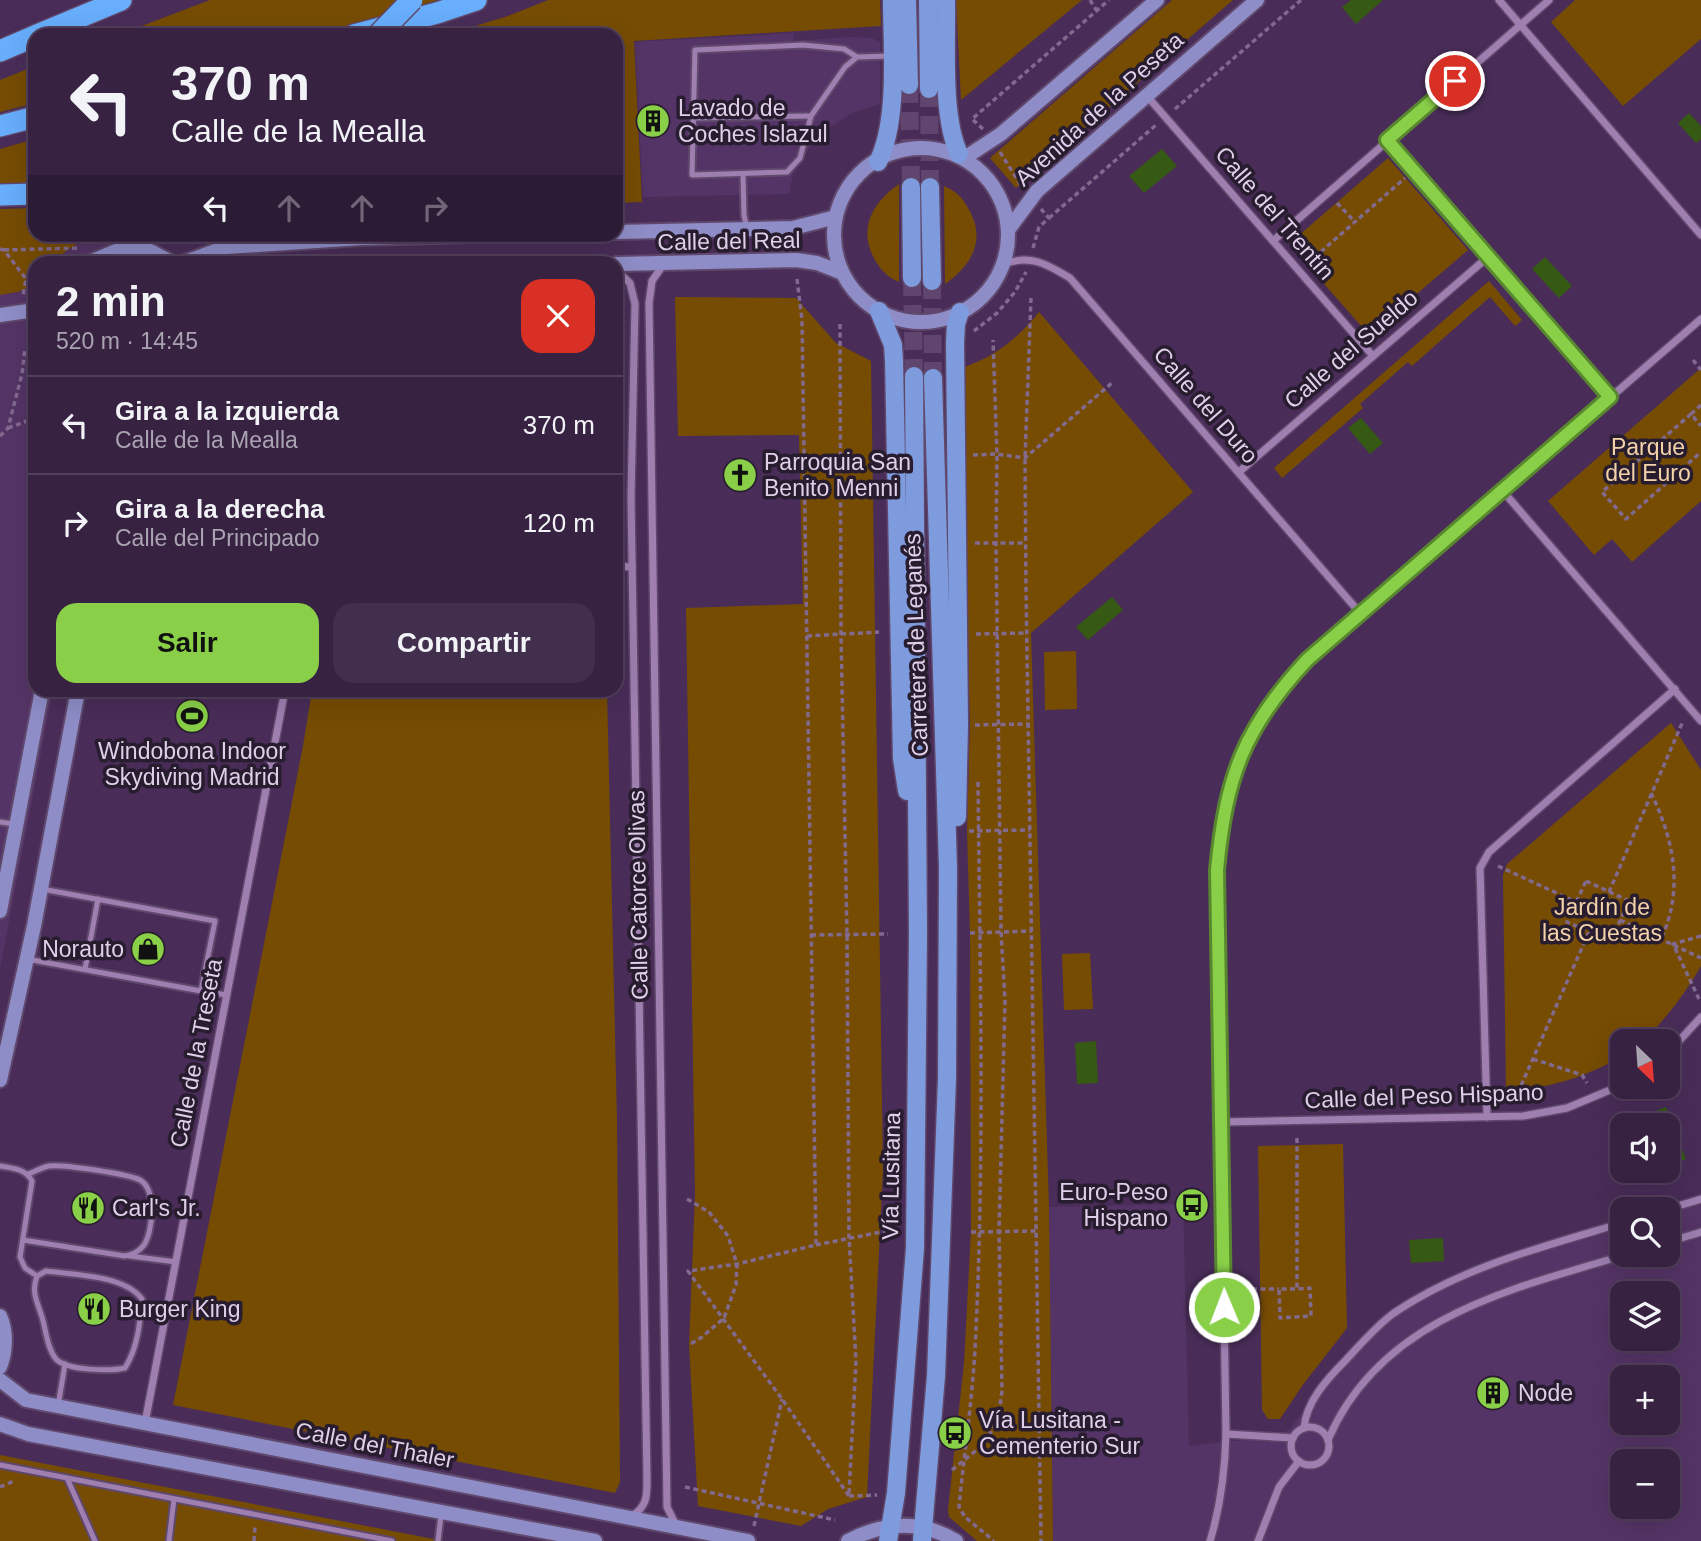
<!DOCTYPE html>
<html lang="es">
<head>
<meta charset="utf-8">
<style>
	:root { --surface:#372242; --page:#422f4d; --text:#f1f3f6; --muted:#aaa4b2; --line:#513f5b; --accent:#89cf48 }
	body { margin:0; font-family:Arial,sans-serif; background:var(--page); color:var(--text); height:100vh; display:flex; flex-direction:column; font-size:26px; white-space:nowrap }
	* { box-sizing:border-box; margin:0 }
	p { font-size:23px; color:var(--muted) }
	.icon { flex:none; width:38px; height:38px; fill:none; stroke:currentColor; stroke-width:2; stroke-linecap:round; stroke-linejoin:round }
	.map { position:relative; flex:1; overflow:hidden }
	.sheet { position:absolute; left:28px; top:256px; width:595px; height:441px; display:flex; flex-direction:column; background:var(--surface); border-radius:21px; box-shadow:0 7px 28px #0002,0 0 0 2px var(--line) }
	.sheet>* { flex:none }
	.guide { position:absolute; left:28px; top:28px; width:595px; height:214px; border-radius:21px; box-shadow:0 7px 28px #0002,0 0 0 2px var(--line); background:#372242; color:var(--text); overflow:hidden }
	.needle { width:46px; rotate:155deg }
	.tools { position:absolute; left:1610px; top:1029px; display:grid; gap:14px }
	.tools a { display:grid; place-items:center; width:70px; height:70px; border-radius:14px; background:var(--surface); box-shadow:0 7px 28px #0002,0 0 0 2px var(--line); font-size:35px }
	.pin { position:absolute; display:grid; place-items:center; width:60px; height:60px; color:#fff; margin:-30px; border:4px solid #fff; border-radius:50%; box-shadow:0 2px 7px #0007 }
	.me { position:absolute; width:77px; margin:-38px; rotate:359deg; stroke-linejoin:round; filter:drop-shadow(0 0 5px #0008) }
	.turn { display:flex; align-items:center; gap:24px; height:147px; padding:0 28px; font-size:32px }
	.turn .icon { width:91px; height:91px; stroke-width:2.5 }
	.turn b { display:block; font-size:49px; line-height:60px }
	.lanes { display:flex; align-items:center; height:66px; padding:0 28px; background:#0003; justify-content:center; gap:35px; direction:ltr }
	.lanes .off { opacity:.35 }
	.round { display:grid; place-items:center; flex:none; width:74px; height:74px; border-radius:21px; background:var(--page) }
	.overview { display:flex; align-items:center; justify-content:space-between; height:119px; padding:0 28px }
	h1 { font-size:42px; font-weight:600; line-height:52px }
	.button { display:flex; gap:14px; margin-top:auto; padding:14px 28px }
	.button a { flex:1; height:80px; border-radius:21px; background:var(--accent); color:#111; font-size:28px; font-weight:600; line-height:80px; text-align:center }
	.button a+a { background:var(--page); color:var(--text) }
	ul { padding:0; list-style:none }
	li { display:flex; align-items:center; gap:21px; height:98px; padding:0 28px; border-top:2px solid var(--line) }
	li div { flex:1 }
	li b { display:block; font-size:26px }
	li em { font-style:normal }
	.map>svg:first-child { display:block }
</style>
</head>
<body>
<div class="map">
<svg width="1701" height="1541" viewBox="0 0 1701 1541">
	<rect width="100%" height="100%" fill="#492d58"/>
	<!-- built -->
	<g fill="#543466" fill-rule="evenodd">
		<polygon points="794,33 794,41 849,37 872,38 880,43 880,104 854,112 833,125 809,148 793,174 789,194 643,197 635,42"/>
		<polygon points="90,235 138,235 133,262 56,262 62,254"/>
		<polygon points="35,284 35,690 53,690 0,969 0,295 18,292"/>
		<path d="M1701,1199V1541H1053L1049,1207L1183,1204L1189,1446L1278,1436L1290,1429L1323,1384L1392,1314L1435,1288L1525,1252L1622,1223V1255H1668V1209ZM1622,1293H1668V1339H1622ZM1622,1377H1668V1423H1622ZM1622,1461H1668V1507H1622Z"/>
	</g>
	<!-- green -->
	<g fill="#764c03">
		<polygon points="210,0 438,0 358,25 316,35 118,35"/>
		<polygon points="548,0 880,0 881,26 634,41 642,202 616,203 616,35 446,35 508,16"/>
		<polygon points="956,0 1082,0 961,100"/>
		<polygon points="1172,0 1233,0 1016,188 990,158"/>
		<polygon points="1575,0 1701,0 1701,39 1623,106 1551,22"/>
		<polygon points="35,66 35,103 0,112 0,80"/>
		<polygon points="35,139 35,186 0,186 0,149"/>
		<polygon points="1388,158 1468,250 1369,335 1289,244"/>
		<path d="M899,184V282C887,277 882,271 875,260C857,229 873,202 899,184Z"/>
		<path d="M944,186C956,191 962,197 968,208C987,239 972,265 945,284Z"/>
		<polygon points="35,208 35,234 90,235 62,254 56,262 35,262 35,284 18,292 0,295 0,209"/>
		<polygon points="1489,281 1522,320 1515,326 1490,297 1412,366 1408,362 1360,404 1363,408 1282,478 1274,468"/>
		<polygon points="675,297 796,298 836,343 871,361 883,1170 867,1497 828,1509 801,1526 698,1506 689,1345 695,1194 686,608 803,604 799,435 678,436"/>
		<path d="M1039,312L1193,492L1031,633L1049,1207L1053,1541H977L949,1517L948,1510L964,1363L971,1231L970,933L967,831L970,725L964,455L965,367C997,355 1018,338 1039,312Z"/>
		<polygon points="1701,368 1701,501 1632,562 1612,539 1594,555 1548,501"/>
		<polygon points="1076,651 1077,709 1045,710 1044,652"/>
		<polygon points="312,690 607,690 617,1121 620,1482 615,1493 173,1405 303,746"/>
		<path d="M1671,723L1701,770V966C1685,994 1666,1018 1644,1041H1622V1056C1587,1077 1547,1089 1506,1091L1503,875L1507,864Z"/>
		<polygon points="1090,953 1093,1009 1064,1010 1062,954"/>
		<polygon points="1343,1144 1347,1328 1302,1386 1280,1419 1268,1419 1262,1410 1258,1146"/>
		<polygon points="0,1455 444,1541 0,1541"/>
	</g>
	<!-- water -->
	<g fill="#365913">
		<polygon points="1351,0 1383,0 1356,24 1342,7"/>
		<polygon points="1689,113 1701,126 1701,139 1696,143 1678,123"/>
		<polygon points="1162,149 1177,166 1144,193 1129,176"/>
		<polygon points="1545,257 1572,286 1559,298 1532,269"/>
		<polygon points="1361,418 1383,443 1370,454 1348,428"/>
		<polygon points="1112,597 1123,610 1088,640 1076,627"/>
		<polygon points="1096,1041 1098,1083 1077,1084 1075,1043"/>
		<polygon points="1666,1107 1686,1159 1668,1166 1668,1125 1641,1125 1638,1118"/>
		<polygon points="1443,1238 1444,1261 1411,1263 1409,1240"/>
	</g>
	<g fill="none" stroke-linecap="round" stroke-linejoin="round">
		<!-- primary-tunnel -->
		<g stroke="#60456e" stroke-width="18" stroke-dasharray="18 9" stroke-linecap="butt">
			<polyline points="909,85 911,187"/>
			<polyline points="929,89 930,187"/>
			<polyline points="912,278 914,376"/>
			<polyline points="932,281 933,378"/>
		</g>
		<!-- lane casing -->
		<g stroke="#60486c" stroke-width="9">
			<g id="lane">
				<polyline points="857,57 844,49 803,45 695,50 692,175 787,172 800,158 811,116 845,67 857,57 891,56"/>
				<polyline points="693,118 811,116"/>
				<polyline points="743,174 744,215 747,229"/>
				<polyline points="0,822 14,824"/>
				<polyline points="27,959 201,991 215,921 42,889"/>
				<polyline points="85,969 98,899"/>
				<polyline points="201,991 227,995"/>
				<path d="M0,1166C13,1168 26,1169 32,1181L20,1257L25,1268L37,1276"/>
				<path d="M23,1240L125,1256C133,1254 139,1252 144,1245C153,1231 157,1190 140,1180C129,1174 62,1164 49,1166C42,1167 35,1172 28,1174"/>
				<polyline points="130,1256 176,1262"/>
				<path d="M46,1271C75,1275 124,1275 142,1299C140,1323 138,1347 125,1368C111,1371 67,1371 56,1359C47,1348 46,1330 42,1317C37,1301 31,1292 37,1276Z"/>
				<polyline points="58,1406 65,1364"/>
				<polyline points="0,1465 392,1541"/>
				<polyline points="67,1478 95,1541"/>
				<polyline points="169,1541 174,1499"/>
				<polyline points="438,1541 441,1515"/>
			</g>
		</g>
		<!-- street casing -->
		<g stroke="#60486c" stroke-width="10">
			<g id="street">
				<polyline points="1499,0 1701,235"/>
				<polyline points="1147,96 1373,356"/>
				<polyline points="1387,140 1610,397"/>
				<polyline points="1273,241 1549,0"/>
				<path d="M1004,264C1030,254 1047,264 1070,278L1360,613"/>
				<polyline points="663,265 652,281 649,303 667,1507 677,1527"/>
				<path d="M616,270L630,283L635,304L631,498L647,1480C647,1497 647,1506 632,1516"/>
				<polyline points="1239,472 1489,256"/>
				<polyline points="1502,490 1701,721"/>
				<polyline points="616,566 632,567"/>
				<polyline points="1668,1053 1701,1017"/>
				<polyline points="1487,1117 1480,868 1489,852 1675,689"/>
				<polyline points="1222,1122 1523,1116 1567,1108 1622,1085"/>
				<polyline points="1668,1209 1701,1199"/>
				<polyline points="1668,1242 1701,1232"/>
				<polyline points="145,1423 285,690"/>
				<circle cx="1310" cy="1446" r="19"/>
				<path d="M1304,1428C1306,1402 1327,1379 1345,1361C1360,1345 1376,1326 1394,1313C1462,1267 1545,1246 1622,1223"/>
				<polyline points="1226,1434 1293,1438"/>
				<path d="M1328,1440C1380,1318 1511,1289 1625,1255"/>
				<path d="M1210,1541C1221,1505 1225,1471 1226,1434L1217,870C1226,777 1243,729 1307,660L1701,319"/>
				<polyline points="1258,1541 1279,1487 1299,1461"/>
			</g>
		</g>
		<!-- secondary casing -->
		<g stroke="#60486c" stroke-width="18">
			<g id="secondary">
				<circle cx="921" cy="235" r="87"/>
				<polyline points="966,157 1001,134 1157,0"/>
				<polyline points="1008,230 1037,191 1257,0"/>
				<polyline points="616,232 793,228 832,218"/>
				<polyline points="90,262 121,249 150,251 171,262"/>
				<polyline points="185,262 226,247 361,238 512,234"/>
				<polyline points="616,264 796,260 817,263 840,272"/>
				<polyline points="0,315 35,310"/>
				<polyline points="0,911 42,690"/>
				<polyline points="0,1080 34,926 78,690"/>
				<path d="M0,1316C7,1331 6,1352 0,1367"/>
				<polyline points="0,1380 26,1400 748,1541"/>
				<polyline points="0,1424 28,1434 595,1541"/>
				<path d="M848,1541C884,1522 920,1519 956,1541"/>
			</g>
		</g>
		<!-- primary casing -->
		<g stroke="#60486c" stroke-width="21">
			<g id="primary">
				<polyline points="907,0 909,85"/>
				<polyline points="928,0 929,89"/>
				<path d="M946,0C947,44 941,115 959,154"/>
				<path d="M878,162C899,120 892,47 892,0"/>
				<polyline points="911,187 912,278"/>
				<polyline points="930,187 932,281"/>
				<polyline points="879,311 893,345 894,361 902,758 907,791"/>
				<polyline points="957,817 959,724 955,343 956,324 960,312"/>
				<polyline points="888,1541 896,1493 915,1248 918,934 914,376"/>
				<polyline points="922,1541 936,1376 947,1078 948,868 933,378"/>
			</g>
		</g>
		<!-- highway casing -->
		<g stroke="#60486c" stroke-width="24">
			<g id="highway">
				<polyline points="37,35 121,0"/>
				<polyline points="354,35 437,13 476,0"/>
				<polyline points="0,51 35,36"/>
				<polyline points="0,126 35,117"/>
				<polyline points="0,195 35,194"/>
			</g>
		</g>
		<!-- path -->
		<g stroke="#826a8f" stroke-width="3.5" stroke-dasharray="5 3.5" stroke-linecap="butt">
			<polyline points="1090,0 1097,11"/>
			<polyline points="1175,109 1301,0"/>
			<polyline points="983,129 972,119 1109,0"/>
			<polyline points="1000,152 1022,187"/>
			<polyline points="1337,203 1355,222"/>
			<polyline points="1049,218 1156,125"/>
			<polyline points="1033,248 1039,227 1049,218 1041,209"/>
			<polyline points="0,249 4,250 26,279 23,295"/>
			<polyline points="4,250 80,248"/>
			<polyline points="1308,263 1405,178"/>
			<polyline points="797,279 802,320 816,1245 737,1264 688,1271 782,1399 849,1496"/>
			<polyline points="1031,298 1025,458 1026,588 1041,1541"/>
			<polyline points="840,324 841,634 847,935 849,1237 856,1361 849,1494"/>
			<polyline points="974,331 997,313 1015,292 1026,272"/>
			<polyline points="1693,360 1701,370"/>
			<polyline points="1701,405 1691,414 1701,426"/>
			<polyline points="1691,414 1602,492 1626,519 1701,452"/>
			<polyline points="8,428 35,418"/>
			<polyline points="0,436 8,428 22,374 25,348"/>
			<polyline points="973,455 997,454 1025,458 1113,382"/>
			<polyline points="975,543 1026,543"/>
			<polyline points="976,634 1027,633"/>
			<polyline points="807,636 879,632"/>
			<polyline points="975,725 1028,724"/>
			<path d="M978,782C980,971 985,1160 975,1349C972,1402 964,1455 959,1507L965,1517L994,1541"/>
			<path d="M1651,793C1674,840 1684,890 1661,939"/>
			<polyline points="969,831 1030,830"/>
			<polyline points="1498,866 1576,902"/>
			<polygon points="1586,881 1629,901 1611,941 1567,922"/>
			<polyline points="1609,892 1683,721"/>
			<polyline points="1620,920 1701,958"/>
			<polyline points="970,933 1032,931"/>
			<polyline points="811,935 888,934"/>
			<polyline points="1699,999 1673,944 1701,936"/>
			<polyline points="1533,1059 1582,1075 1587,1083"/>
			<polyline points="1521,1102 1520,1088 1589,932"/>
			<polyline points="1297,1138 1297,1289 1279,1289 1280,1318 1311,1316 1310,1288 1297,1289"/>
			<polyline points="687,1199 709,1212 728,1236 737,1264 736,1285 724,1318 702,1337 689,1345"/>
			<polyline points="971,1232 1037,1231"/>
			<polyline points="816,1245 886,1231"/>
			<polyline points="1252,1289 1279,1289"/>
			<polyline points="952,1470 984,1444 998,1420 1002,1391 999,1231 1005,1001 1001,931 996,543 997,454 993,340"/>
			<polyline points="0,1487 14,1481"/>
			<polyline points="685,1487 835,1520"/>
			<polyline points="849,1496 877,1495"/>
			<polyline points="754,1526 782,1399"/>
			<polyline points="254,1541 255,1527"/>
		</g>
		<!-- lane -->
		<use href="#lane" stroke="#9e7fb0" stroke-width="5"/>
		<!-- street -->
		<use href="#street" stroke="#9e7fb0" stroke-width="7"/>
		<!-- secondary -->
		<use href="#secondary" stroke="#8e8dc7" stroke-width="14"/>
		<!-- primary -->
		<use href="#primary" stroke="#7e9bde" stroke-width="18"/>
		<!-- highway -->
		<use href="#highway" stroke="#68aefc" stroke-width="21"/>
		<!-- highway-bridge casing -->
		<g stroke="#60486c" stroke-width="24" stroke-linecap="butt">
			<polyline id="highway-bridge" points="378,35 412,0"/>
		</g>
		<!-- highway-bridge -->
		<use href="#highway-bridge" stroke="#68aefc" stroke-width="21"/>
	</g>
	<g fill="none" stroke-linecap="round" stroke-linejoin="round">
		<!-- route casing -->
		<g stroke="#59872f" stroke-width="18">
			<path id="route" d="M1224,1307L1217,870C1226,777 1243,729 1307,660L1610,397L1387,140L1455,81"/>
		</g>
		<!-- route -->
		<use href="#route" stroke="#89cf48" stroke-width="12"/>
	</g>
	<!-- icons -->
	<defs>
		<g id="building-disc" transform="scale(1.75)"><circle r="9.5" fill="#89cf48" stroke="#281c2f"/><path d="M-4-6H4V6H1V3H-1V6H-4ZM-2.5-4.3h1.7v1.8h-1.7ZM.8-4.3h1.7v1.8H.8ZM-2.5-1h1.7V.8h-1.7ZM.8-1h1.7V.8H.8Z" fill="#111"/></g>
		<g id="church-disc" transform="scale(1.75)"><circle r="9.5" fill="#89cf48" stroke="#281c2f"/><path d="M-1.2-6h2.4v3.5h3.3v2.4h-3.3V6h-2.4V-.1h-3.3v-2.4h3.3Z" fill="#111"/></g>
		<g id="stadium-disc" transform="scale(1.75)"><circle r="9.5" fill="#89cf48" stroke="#281c2f"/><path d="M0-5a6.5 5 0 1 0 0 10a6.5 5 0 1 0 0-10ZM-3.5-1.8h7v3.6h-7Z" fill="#111"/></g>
		<g id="shop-disc" transform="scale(1.75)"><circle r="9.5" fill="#89cf48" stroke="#281c2f"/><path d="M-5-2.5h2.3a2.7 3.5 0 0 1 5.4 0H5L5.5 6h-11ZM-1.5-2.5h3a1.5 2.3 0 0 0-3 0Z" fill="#111"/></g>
		<g id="bus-disc" transform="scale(1.75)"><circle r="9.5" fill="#89cf48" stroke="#281c2f"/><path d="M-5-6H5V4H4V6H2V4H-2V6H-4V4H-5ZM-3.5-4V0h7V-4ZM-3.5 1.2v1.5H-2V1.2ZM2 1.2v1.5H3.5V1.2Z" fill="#111"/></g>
		<g id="restaurant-disc" transform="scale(1.75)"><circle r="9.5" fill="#89cf48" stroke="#281c2f"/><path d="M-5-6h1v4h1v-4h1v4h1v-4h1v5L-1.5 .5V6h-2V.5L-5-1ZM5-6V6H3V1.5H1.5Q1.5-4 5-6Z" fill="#111"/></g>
	</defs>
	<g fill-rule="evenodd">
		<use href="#building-disc" x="653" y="121"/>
		<use href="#church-disc" x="740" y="475"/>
		<use href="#stadium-disc" x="192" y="716"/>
		<use href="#shop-disc" x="148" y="949"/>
		<use href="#bus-disc" x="1192" y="1205"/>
		<use href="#restaurant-disc" x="88" y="1208"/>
		<use href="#restaurant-disc" x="94" y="1309"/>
		<use href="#building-disc" x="1493" y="1393"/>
		<use href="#bus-disc" x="955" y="1433"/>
	</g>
	<g text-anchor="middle" stroke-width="7" stroke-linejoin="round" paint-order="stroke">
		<!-- poi labels -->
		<g font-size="23" fill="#dfcfe9" stroke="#281c2f" text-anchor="start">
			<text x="678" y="116">Lavado de<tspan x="678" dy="26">Coches Islazul</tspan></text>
			<text x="764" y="470">Parroquia San<tspan x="764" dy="26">Benito Menni</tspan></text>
			<text x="192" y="759" text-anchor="middle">Windobona Indoor<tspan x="192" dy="26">Skydiving Madrid</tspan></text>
			<text x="124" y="957" text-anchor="end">Norauto</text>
			<text x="1168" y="1200" text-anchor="end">Euro-Peso<tspan x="1168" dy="26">Hispano</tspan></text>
			<text x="112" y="1216">Carl's Jr.</text>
			<text x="119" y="1317">Burger King</text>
			<text x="1518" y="1401">Node</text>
			<text x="979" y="1428">Vía Lusitana -<tspan x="979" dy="26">Cementerio Sur</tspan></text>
		</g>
		<!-- street labels -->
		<g font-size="23" fill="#dfcfe9" stroke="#281c2f">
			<text transform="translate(1099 109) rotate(-42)" y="8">Avenida de la Peseta</text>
			<text transform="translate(1275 213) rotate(49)" y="8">Calle del Trentín</text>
			<text transform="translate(729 241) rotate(-1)" y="8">Calle del Real</text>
			<text transform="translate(1351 349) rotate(-41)" y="8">Calle del Sueldo</text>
			<text transform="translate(1206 405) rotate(49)" y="8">Calle del Duro</text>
			<text transform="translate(916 645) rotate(-92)" y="8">Carretera de Leganés</text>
			<text transform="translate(638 895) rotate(-91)" y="8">Calle Catorce Olivas</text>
			<text transform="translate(196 1053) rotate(-79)" y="8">Calle de la Treseta</text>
			<text transform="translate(1424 1096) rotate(-2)" y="8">Calle del Peso Hispano</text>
			<text transform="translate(891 1176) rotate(-89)" y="8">Vía Lusitana</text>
			<text transform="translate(375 1445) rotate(11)" y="8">Calle del Thaler</text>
		</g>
		<!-- park labels -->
		<g font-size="23" fill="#f3d2aa" stroke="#281c2f">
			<text x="1648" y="455">Parque<tspan x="1648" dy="26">del Euro</tspan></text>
			<text x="1602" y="915">Jardín de<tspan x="1602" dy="26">las Cuestas</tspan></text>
		</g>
	</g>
</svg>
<div class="tools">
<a><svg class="needle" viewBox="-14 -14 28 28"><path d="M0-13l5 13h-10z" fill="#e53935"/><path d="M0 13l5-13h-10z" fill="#aaa4b2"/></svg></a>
<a><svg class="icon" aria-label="sound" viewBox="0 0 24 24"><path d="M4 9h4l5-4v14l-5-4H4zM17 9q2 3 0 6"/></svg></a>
<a><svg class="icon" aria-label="search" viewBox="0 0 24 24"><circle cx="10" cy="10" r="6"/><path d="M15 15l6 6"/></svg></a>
<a><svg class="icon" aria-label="layers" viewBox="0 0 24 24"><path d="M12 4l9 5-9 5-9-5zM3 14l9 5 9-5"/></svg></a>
<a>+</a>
<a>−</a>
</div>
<div class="pin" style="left:1455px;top:81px;background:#d93025"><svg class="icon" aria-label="arrive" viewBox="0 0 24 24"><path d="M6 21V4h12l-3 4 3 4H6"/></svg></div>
<svg class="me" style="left:1224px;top:1307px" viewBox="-20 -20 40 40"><circle r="17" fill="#89cf48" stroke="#fff" stroke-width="3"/><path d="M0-11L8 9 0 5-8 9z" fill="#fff"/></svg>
<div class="guide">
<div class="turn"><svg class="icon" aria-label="left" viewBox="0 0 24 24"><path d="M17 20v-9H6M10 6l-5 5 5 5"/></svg><div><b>370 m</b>Calle de la Mealla</div></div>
<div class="lanes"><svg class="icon" aria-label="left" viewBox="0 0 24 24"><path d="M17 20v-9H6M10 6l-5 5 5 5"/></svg><svg class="icon off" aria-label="ahead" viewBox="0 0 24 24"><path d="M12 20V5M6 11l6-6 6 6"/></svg><svg class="icon off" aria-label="ahead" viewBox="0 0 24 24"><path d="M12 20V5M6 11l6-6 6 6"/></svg><svg class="icon off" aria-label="right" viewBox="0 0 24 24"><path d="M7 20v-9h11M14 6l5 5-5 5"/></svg></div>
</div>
<section class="sheet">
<div class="overview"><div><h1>2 min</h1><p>520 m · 14:45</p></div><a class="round" style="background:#d93025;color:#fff"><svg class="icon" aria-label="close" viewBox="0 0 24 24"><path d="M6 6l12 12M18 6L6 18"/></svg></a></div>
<ul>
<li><svg class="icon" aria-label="left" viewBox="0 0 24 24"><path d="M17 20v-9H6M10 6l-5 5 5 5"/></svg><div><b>Gira a la izquierda</b><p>Calle de la Mealla</p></div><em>370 m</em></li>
<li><svg class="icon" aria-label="right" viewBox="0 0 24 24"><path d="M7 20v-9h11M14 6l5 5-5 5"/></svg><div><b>Gira a la derecha</b><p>Calle del Principado</p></div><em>120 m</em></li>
</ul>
<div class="button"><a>Salir</a><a>Compartir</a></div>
</section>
</div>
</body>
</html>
